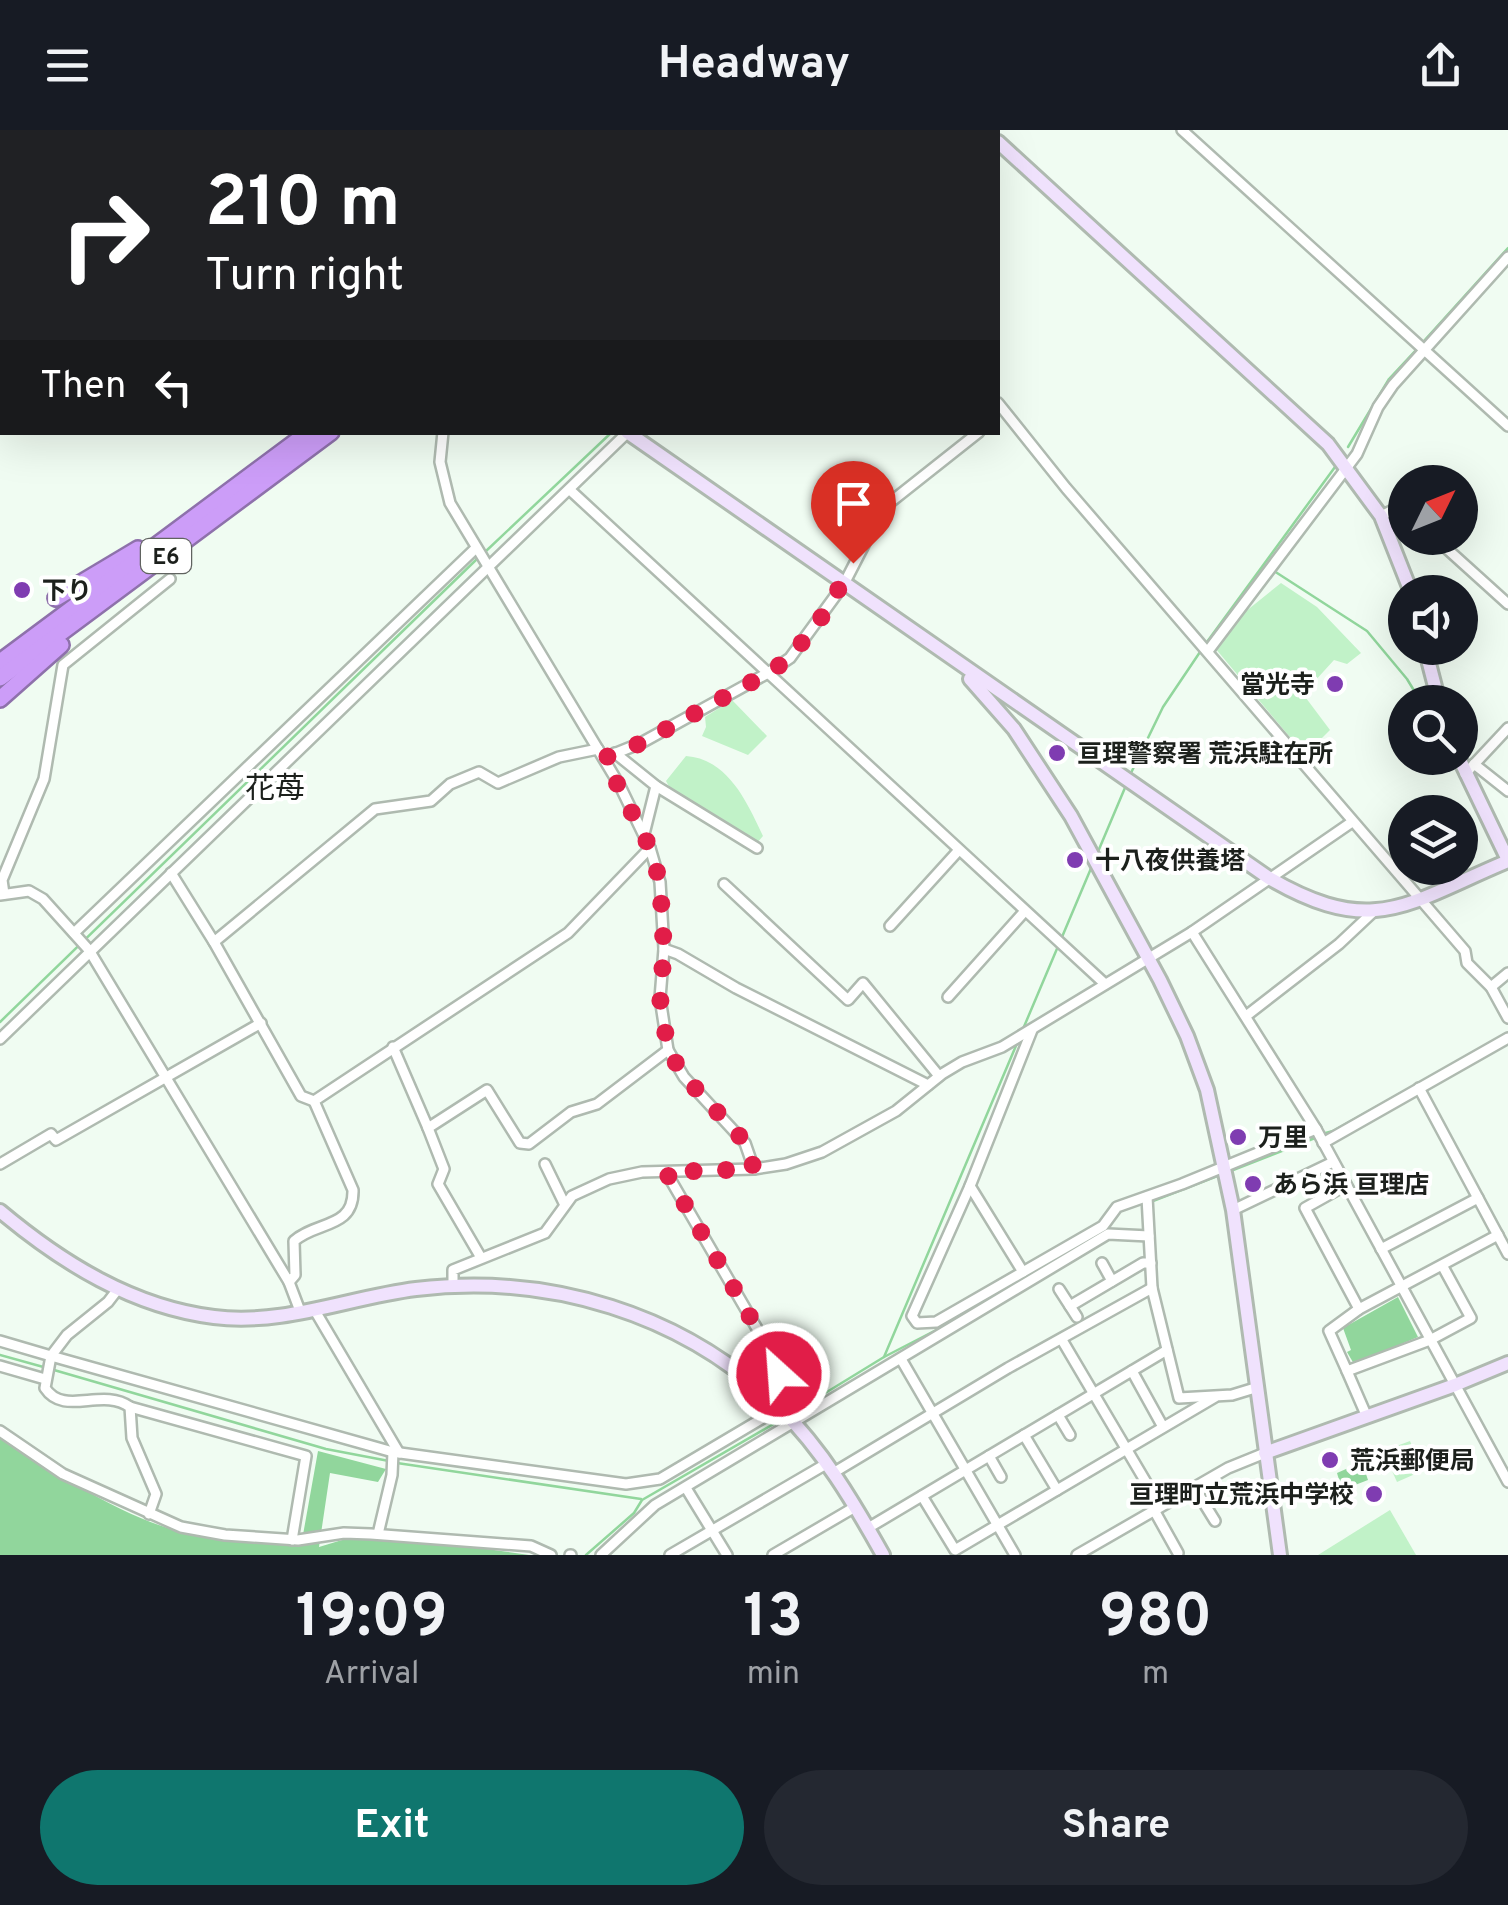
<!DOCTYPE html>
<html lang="en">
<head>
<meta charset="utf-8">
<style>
	:root { --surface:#171b24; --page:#242831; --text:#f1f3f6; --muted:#9ea1a6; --accent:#0f766e }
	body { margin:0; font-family:Overpass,"Noto Sans JP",sans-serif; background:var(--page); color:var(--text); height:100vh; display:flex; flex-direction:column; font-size:38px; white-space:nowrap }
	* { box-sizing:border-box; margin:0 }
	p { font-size:32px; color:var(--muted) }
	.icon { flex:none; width:55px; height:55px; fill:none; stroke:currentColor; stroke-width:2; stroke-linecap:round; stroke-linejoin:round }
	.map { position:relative; height:1425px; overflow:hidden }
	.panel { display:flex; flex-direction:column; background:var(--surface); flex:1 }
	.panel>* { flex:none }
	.guide { position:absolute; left:0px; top:0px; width:1000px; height:305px; box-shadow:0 10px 40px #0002; background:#202124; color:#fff; overflow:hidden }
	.needle { width:65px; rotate:47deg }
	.controls { position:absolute; left:1388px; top:335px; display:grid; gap:20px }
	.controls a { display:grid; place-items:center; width:90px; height:90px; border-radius:50%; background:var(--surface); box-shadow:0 10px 40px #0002; font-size:50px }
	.pin { position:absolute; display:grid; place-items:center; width:85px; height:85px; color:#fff; margin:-102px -42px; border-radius:50% 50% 50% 0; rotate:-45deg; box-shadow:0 0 10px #0007 }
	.pin .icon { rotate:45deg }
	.me { position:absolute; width:110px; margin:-55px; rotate:334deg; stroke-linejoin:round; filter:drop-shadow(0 0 8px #0008) }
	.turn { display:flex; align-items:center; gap:35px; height:210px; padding:0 40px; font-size:45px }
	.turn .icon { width:130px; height:130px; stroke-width:2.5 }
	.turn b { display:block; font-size:70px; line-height:85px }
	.then { display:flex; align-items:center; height:95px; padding:0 40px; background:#0003; gap:20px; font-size:38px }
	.eta { display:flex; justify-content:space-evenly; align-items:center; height:170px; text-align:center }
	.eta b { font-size:60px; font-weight:700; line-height:70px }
	.action { display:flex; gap:20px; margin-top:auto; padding:20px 40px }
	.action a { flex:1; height:115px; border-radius:60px; background:var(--accent); color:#fff; font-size:40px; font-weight:700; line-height:115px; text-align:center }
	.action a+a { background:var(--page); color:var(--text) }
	header { display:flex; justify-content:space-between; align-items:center; height:130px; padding:0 40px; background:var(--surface); font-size:45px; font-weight:700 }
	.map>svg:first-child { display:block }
</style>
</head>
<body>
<header><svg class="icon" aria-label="menu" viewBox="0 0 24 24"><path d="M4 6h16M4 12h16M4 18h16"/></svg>Headway<svg class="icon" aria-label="share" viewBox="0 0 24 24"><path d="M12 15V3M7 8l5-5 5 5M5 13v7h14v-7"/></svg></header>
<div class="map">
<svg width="1508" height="1425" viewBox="0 0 1508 1425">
	<rect width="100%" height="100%" fill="#f0fcf2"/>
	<!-- green -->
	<g fill="#c1f2c8">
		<polygon points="1281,453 1317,477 1361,523 1347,534 1334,530 1303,564 1330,600 1305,625 1215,518 1240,486"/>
		<polygon points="732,570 767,606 748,625 702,606 706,597 705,587"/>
		<path d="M686,626C728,629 747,672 763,706L756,714L672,662L666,651Z"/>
		<polygon points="1410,1311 1422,1341 1397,1352 1383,1321"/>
		<polygon points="1390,1380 1416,1425 1318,1425"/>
	</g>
	<!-- water -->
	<g fill="#91d69c">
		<polygon points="1398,1167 1418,1207 1354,1234 1347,1222 1351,1220 1343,1198"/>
		<path d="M0,1308C53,1341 118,1385 178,1401C218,1412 260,1413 301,1416L318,1321L386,1339L378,1352L330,1343L319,1417L352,1407L459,1415L529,1425H0Z"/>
		<polygon points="1362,1332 1368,1350 1342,1360 1337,1343"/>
	</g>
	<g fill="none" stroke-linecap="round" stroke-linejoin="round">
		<!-- stream -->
		<g stroke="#91d69c" stroke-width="2.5">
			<polyline points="656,2 659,0"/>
			<polyline points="885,2 888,0"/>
			<polyline points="1423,212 1508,118"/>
			<polyline points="1348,317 1389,249 1416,220"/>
			<polyline points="485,422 612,302"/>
			<polyline points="1274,441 1367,501 1407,549 1421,572"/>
			<polyline points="1204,516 1335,337"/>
			<polyline points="1480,644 1493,654"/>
			<polyline points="1130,645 1163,577 1200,522"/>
			<polyline points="1097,724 1127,653"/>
			<polyline points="1062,807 1092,736"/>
			<polyline points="0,892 479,427"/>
			<polyline points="1023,899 1059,814"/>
			<polyline points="1322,1004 1333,1001 1508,903"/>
			<polyline points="1228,1042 1315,1008"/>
			<polyline points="1134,1075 1153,1071 1220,1045"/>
			<polyline points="0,1225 47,1238"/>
			<polyline points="884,1227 942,1197 1106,1099"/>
			<polyline points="54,1240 326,1319 389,1331"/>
			<polyline points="791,1284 884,1227 1018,911"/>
			<polyline points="397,1333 641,1369"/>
			<polyline points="586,1425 634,1383 642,1370 784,1288"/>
		</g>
		<!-- street casing -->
		<g stroke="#afbab0" stroke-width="14">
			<g id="street">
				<polyline points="404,0 407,2"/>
				<polyline points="601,0 604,2"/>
				<polyline points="1182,0 1508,296"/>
				<polyline points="104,2 106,0"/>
				<polyline points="437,2 439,0"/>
				<polyline points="0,17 2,19"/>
				<polyline points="998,273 1066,358 1465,821 1467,833 1491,857 1508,888"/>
				<polyline points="443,302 440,332 450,373 620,656 650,718 660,752 664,819 660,868 668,920 684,947 745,1013 754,1039"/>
				<polyline points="570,360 1105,854"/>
				<polyline points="1381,386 1395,379 1405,381"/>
				<polyline points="1435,408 1508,474"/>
				<polyline points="1208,521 1357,324 1378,277 1393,255 1508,127"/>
				<polyline points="615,623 656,656 757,718"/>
				<polyline points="604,628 641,613 768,543 790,528 844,454 883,378 979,302"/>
				<polyline points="1474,634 1508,661"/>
				<polyline points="1465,644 1508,598"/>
				<polyline points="644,704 656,656"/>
				<polyline points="171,743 214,812 301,966 314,971"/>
				<polyline points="724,754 848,870 863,853 939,946"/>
				<polyline points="4,764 2,750 44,649 63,535 170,449"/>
				<polyline points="0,765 29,761 43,769 89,820 289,1152 300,1181"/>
				<polyline points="890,796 959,720"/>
				<polyline points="1192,802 1316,999 1508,1352"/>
				<polyline points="74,803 476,418"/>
				<polyline points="214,812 375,679 431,671 450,654 479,642 498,653 559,627 598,619"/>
				<polyline points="664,819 678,824 736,858 928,955"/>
				<polyline points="1491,857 1508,843"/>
				<polyline points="948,867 1025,781"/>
				<polyline points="1246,886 1339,814 1372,783"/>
				<polyline points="1032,900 970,1056 912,1186 917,1193 936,1192 1103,1096 1117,1077 1182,1054 1316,999"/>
				<polyline points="0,909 628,302"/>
				<polyline points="393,917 428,998"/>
				<polyline points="1419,958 1508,1124"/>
				<polyline points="1323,1013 1508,908"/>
				<polyline points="0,1034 51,1004 56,1010 261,893"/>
				<polyline points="545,1034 564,1073"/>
				<polyline points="666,1042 777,1233 779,1244 765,1264"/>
				<polyline points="1346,1055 1305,1078 1359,1179"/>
				<polyline points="970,1056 1023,1142"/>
				<polyline points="1147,1067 1152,1158 1179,1268 1232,1265 1255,1258"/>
				<polyline points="1233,1080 1333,1032"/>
				<polyline points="1381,1119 1478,1068"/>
				<polyline points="480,1126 438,1054 444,1039 428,998 487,960 520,1013 529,1014 571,982 597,974 668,920"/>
				<polyline points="1102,1133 1112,1151"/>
				<polyline points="1442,1135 1471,1188 1430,1210 1347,1241 1329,1201 1359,1179 1498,1105"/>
				<path d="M289,1152L295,1145L294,1111C316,1091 354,1099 353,1060L314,971L568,803L650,718"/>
				<polyline points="453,1155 453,1140 545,1103 572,1066 609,1049 642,1042 754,1039 786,1034 822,1022 896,981 942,944 962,932 1002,917 1192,802 1352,692"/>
				<polyline points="118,1159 108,1172 67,1205 51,1226 393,1322"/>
				<polyline points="1059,1159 1077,1187"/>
				<polyline points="1070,1176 1143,1133 1151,1133"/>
				<polyline points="314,1179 399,1323"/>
				<polyline points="1062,1210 1160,1376"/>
				<path d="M0,1211L51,1226L45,1258C64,1287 102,1257 130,1277L132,1308L156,1364L149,1384"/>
				<polyline points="901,1229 1015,1425"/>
				<polyline points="0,1236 45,1249"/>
				<polyline points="1132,1241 1163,1297"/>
				<polyline points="1347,1241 1367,1287"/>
				<polyline points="130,1277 306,1326 292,1410"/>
				<polyline points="1058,1285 1070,1305"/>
				<polyline points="0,1301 63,1344 181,1397 225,1405 298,1410 344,1403 371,1404 531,1416 551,1425"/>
				<polyline points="1024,1305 1057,1360"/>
				<polyline points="989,1326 1001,1347"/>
				<polyline points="833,1343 1008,1238 1152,1158"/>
				<polyline points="1194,1357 1215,1391"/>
				<polyline points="686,1358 727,1425"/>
				<polyline points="922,1366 955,1420 1215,1267"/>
				<polyline points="1154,1380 1178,1423"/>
				<polyline points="868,1398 1167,1220"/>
				<polyline points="378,1404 392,1345 393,1322 626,1354 660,1349 768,1285 776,1275"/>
				<polyline points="570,1425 571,1425"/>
				<polyline points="601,1425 655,1375 1108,1104 1149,1106"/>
				<polyline points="670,1425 826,1334"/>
				<polyline points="773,1425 855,1377"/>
				<polyline points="1077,1425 1228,1338 1265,1323"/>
			</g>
		</g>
		<!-- secondary casing -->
		<g stroke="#afbab0" stroke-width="18">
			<g id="secondary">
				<polyline points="984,0 987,2"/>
				<polyline points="998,12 1328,314 1381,386 1411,462"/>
				<path d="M627,302L1269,748C1374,809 1407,773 1508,731"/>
				<polyline points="1425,518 1439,572"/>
				<polyline points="970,549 1014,599 1071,686 1160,850 1187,906 1207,960 1233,1080 1280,1425"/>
				<polyline points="1459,628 1508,730"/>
				<path d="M0,1081C62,1133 133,1177 214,1187C283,1196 350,1167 416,1159C548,1143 683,1183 779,1277C822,1319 854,1373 883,1425"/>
				<polyline points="1265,1323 1455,1255 1508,1233"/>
			</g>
		</g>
		<!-- primary casing -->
		<g stroke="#8e71ab" stroke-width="19">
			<g id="primary">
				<polyline points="190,0 193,2"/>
				<polyline points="908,2 910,0"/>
				<polyline points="0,183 2,181"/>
			</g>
		</g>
		<!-- highway casing -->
		<g stroke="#8e71ab" stroke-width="20">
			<g id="highway">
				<polyline points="687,2 690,0"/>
				<polyline points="710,2 713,0"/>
				<polyline points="56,468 138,419"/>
				<polyline points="0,532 309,302"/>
				<polyline points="0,548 331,302"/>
				<polyline points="0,569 61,515"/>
			</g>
		</g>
		<!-- street -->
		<use href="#street" stroke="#fff" stroke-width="9"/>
		<!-- secondary -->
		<use href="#secondary" stroke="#f0e2fd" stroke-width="12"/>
		<!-- primary -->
		<use href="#primary" stroke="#e0c4fb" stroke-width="14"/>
		<!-- highway -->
		<use href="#highway" stroke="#cc9df8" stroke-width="15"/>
	</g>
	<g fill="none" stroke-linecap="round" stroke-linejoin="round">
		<!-- route -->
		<polyline stroke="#e11d48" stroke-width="18" stroke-dasharray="0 32.4" points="779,1244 746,1179 666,1042 754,1039 745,1012 684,946 668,920 660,868 664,820 660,752 650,718 604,628 641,613 768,543 790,528 827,480 853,433"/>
	</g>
	<!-- markers -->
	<g fill="#7f3cb1" stroke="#fff" stroke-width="4">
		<circle cx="22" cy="460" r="10"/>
		<circle cx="1335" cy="554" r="10"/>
		<circle cx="1057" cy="623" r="10"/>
		<circle cx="1075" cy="730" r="10"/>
		<circle cx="1238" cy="1007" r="10"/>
		<circle cx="1253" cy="1054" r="10"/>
		<circle cx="1330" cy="1330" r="10"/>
		<circle cx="1374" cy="1364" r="10"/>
	</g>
	<g text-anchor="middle" stroke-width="8" stroke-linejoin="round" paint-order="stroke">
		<!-- shield labels -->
		<rect fill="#fff" stroke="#606360" stroke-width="2.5" x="141" y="409" width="50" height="34" rx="8"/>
		<g font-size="22" font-weight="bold" fill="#1c201c">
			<text x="166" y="434">E6</text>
		</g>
		<!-- poi labels -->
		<g font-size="25" font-weight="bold" fill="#1c201c" stroke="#fff" text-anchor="start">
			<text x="42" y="469">下り</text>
			<text x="1315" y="563" text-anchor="end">當光寺</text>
			<text x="1077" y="632">亘理警察署 荒浜駐在所</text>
			<text x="1095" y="739">十八夜供養塔</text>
			<text x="1258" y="1016">万里</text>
			<text x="1273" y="1063">あら浜 亘理店</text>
			<text x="1350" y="1339">荒浜郵便局</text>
			<text x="1354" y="1373" text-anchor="end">亘理町立荒浜中学校</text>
		</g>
		<!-- quarter labels -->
		<g font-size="30" fill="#1c201c" stroke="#fff">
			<text x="275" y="668">花苺</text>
		</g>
	</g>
</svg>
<div class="controls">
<a><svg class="needle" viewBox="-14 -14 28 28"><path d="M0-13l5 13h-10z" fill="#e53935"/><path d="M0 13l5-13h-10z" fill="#9ea1a6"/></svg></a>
<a><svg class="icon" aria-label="sound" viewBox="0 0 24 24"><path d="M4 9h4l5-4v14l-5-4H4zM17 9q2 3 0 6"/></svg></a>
<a><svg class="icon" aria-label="search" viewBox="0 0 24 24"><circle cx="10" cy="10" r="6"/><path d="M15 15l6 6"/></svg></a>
<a><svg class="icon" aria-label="layers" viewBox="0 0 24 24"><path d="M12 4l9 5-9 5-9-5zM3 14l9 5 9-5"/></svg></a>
</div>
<div class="pin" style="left:853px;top:433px;background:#d93025"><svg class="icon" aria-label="arrive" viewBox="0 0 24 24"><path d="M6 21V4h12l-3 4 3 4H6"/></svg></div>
<svg class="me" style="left:779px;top:1244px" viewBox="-20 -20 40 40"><circle r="17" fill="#e11d48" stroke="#fff" stroke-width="3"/><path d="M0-11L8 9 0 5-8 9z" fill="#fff"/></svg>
<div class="guide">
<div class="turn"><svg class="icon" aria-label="right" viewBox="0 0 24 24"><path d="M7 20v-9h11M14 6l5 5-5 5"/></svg><div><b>210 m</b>Turn right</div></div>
<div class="then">Then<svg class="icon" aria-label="left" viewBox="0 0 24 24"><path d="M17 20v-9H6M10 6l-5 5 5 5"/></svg></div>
</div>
</div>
<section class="panel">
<div class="eta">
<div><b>19:09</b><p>Arrival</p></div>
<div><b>13</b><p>min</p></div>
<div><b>980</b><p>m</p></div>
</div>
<div class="action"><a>Exit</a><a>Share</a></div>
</section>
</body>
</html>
